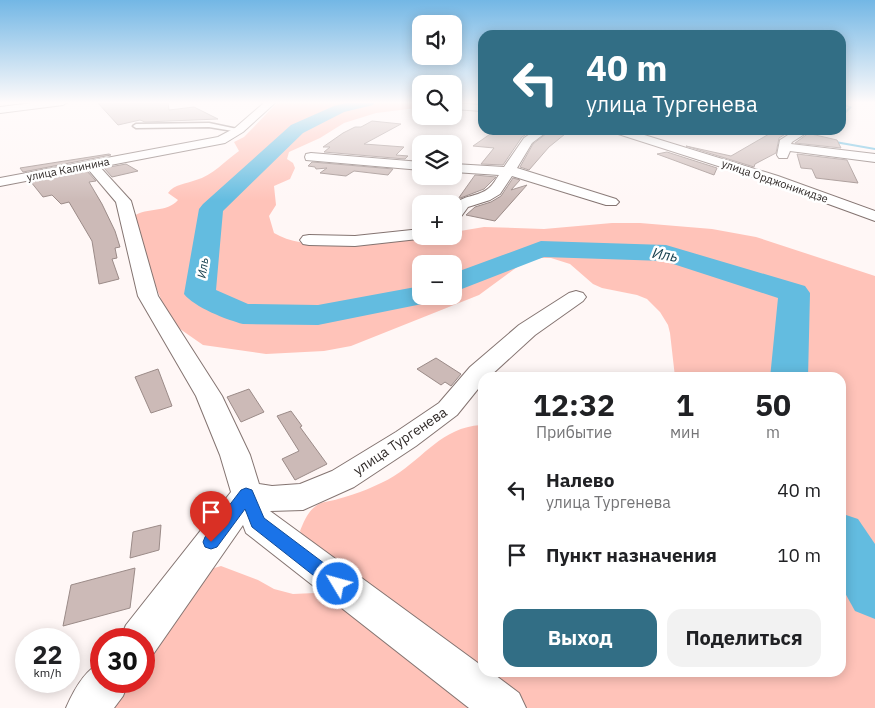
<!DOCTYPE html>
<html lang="ru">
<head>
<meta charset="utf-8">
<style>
	:root { --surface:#fff; --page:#f2f2f2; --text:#202124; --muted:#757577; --accent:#326e85 }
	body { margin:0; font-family:"IBM Plex Sans",sans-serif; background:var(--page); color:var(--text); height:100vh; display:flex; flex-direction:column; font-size:19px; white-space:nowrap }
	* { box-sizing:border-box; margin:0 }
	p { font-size:16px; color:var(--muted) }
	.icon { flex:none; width:28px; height:28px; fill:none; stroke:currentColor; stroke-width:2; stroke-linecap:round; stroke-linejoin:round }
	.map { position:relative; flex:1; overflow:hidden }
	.sheet { position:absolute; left:478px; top:372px; width:368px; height:305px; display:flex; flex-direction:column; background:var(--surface); border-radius:15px; box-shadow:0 2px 12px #0003 }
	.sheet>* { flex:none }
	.top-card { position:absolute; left:478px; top:30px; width:368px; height:105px; border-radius:15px; box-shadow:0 2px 12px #0003; background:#326e85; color:#fff; overflow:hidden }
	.fabs { position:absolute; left:412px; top:15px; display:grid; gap:10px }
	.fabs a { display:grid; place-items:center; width:50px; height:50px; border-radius:10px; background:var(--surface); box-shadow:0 2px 12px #0003; font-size:25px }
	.speed { position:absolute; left:15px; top:628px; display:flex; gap:10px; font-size:25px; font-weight:700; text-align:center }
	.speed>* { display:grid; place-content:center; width:65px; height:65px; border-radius:50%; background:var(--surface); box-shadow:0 2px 12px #0003; line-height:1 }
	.speed small { font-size:12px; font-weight:400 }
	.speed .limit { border:8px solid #d22; background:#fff; color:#111 }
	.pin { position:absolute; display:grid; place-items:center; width:42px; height:42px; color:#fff; margin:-51px -21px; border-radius:50% 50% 50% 0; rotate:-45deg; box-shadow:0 0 5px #0007 }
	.pin .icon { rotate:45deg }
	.me { position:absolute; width:55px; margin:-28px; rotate:307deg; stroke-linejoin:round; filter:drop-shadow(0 0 4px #0008) }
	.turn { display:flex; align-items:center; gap:18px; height:105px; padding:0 25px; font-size:22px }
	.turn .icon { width:65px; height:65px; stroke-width:2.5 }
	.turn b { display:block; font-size:35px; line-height:42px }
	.eta { display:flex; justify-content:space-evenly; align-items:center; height:85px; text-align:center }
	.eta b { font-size:30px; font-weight:800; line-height:35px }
	.button { display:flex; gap:10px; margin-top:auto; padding:10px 25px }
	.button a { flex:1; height:58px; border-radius:15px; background:var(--accent); color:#fff; font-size:20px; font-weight:800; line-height:58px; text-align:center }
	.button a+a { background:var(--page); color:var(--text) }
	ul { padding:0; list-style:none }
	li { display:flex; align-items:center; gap:15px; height:65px; padding:0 25px }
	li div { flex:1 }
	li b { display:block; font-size:19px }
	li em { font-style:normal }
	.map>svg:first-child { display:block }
</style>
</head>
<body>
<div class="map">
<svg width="875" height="708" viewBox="0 0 875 708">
	<rect width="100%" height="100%" fill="#fff7f6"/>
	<!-- green -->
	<path fill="#ffc3b9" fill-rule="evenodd" d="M278,102H420L421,104L417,108L376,113L344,123L320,138L289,152L287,159L293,163L295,168L290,179L274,186L276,205L269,216L274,233C315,258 405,236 454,236V232L484,227L544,229L612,223H640L712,229L756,237L875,276V708H109L125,681H144V653L201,572L221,566L258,580L274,589L293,594L315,593L334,583L300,531C304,521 309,509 319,504C325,501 332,501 338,499C356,494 378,486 394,476C426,456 441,428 481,425L482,672H840V378L675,377L670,333L668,325L660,312L647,299L637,295L602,288L593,284L570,264L551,258H541L524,262L479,295L351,346L324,351L266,354L203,345L170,322L151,274L134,216C147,207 167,213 178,200L168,193C174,184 186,184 196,180C212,176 226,160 239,151L234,142L244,137ZM421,264H454V296H421Z"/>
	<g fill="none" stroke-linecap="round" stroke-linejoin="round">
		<!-- stream -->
		<g fill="#63bce0" fill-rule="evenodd">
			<polygon points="840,103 852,107 840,119 840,116 849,107 840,105"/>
			<polygon points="817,130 820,130 811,136 808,135"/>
			<polygon points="830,140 875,148 875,150 829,142"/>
		</g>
		<!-- river -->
		<g fill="#63bce0" fill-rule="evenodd">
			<path d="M349,102H375L373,105L344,112L303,133L223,211L216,290L248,304L318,305L421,286V296H436L432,302L318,325L243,324C227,320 194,307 184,294L199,209L203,204L291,125L334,106Z"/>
			<polygon points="541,241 666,245 805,286 810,293 808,378 770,378 778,298 664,261 544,257 454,292 454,273"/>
			<polygon points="840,513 858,519 875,544 875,619 855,611 840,584"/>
		</g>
	</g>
	<!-- building -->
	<g fill="#ccbab7" stroke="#9b8b88">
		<polygon points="97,102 168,102 169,110 194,107 218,119 145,122 140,120 118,125"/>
		<polygon points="372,121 401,124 364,144 404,147 396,155 408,156 405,159 324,152 330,147 323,147 343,133 355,127 361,127"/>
		<polygon points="496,130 533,130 522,137 503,165 481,164 494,148 473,146"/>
		<polygon points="551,130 570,130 549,147 529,170 520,167 533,144"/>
		<polygon points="776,130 792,130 779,138 776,153 755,164 754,167 686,146 731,156"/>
		<polygon points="813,130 819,130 811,134 837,140 841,148 795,143"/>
		<polygon points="667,152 717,168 714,175 657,154"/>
		<polygon points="109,154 111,155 23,172 20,168"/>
		<polygon points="797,154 847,160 858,183 816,178 812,169 801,168"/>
		<polygon points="312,162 393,169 388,175 354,171 346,176 320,173 327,168 316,169 315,167 308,166"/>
		<polygon points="126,164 138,171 112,177 104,168"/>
		<polygon points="87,171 96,181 89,182 102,204 115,231 120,247 115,248 117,258 112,259 119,279 99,284 92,241 69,202 61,204 52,195 43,197 31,182"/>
		<polygon points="475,175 496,177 484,189 458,199"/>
		<polygon points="513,178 520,180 511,190 527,185 495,221 466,215 475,207 491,202 501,196"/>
		<polygon points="436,358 461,374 451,386 445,382 441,385 417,369"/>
		<polygon points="158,369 172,406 151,413 135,377"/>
		<polygon points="249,389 264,412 241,422 227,397"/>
		<polygon points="291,411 302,426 300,427 327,464 295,480 282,459 299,451 277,416"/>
		<polygon points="161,525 159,550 130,558 133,532"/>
		<polygon points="135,568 130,608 63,626 71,585"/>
	</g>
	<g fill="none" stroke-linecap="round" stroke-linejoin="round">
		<!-- lane casing -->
		<g stroke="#847471" stroke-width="3">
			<polygon id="lane" points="209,123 242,130 239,132 209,127 136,128 133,126 136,124"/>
		</g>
		<!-- street casing -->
		<g stroke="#847471" stroke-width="2">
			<g id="street">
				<polygon points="40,102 68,102 63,105 0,113 0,107"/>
				<polygon points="265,102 276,102 243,132 225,143 100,167 131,201 158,296 222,396 250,455 259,484 272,486 300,484 332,471 396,432 439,403 470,367 519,325 569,293 576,291 583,293 586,297 583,301 535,335 488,378 482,378 482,384 457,415 416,446 354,487 303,510 270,511 482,666 482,672 491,672 519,693 526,708 469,708 246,533 243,525 154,653 144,657 144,639 120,639 126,625 231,492 220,455 196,396 138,296 116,202 88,169 0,186 0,178 218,137 235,128"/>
				<polygon points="454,103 482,105 482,111 454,109"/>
				<path d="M536,130H549L532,143L517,168L616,199L619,202L616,205H606L512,176L500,194L490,200L468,207L460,218L454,220V205C462,195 479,197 489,188C493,185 496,179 499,175L454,172V164L504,167L524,138Z"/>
				<polygon points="610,130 628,130 778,176 875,211 875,221 768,182 612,132"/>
				<polygon points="796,130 811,130 792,142 791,144 875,154 875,162 790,151 787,158 779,158 777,155 780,140"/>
				<polygon points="311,153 421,162 421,170 306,160 305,157 306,154"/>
				<polygon points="421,229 421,236 428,236 427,238 355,246 309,245 303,244 300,240 303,236 309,235 355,236"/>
				<path d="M101,663V681H129L123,696L114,708H66C73,692 84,670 101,663Z"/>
			</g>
		</g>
		<!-- lane -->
		<use href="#lane" fill="#fff" fill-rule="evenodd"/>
		<!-- street -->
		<use href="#street" fill="#fff" fill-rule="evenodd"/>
	</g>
	<!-- sky -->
	<linearGradient id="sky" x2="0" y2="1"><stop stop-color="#73b7e5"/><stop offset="0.51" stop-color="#fffbfb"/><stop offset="1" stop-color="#fffbfb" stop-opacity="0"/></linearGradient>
	<rect width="875" height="201" fill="url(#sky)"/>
	<!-- route -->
	<polygon fill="#1a73e8" stroke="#114b97" points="246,488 252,490 264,518 345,579 347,584 345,590 338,593 332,590 252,527 245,509 217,547 211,549 205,547 203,542 205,537 241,490"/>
	<g text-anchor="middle" stroke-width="5" stroke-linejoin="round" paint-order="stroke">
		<!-- far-street labels -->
		<g font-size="11" fill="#2f2927" stroke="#fff">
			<text transform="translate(68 169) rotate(-11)" y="4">улица Калинина</text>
			<text transform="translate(775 181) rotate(19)" y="4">улица Орджоникидзе</text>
		</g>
		<!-- far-water labels -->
		<g font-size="12" font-style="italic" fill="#153e4d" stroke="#fff">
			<text transform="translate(203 268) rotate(-82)" y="4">Иль</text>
		</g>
		<!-- street labels -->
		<g font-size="14" fill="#2f2927" stroke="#fff">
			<text transform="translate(400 441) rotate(-34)" y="5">улица Тургенева</text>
		</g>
		<!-- water labels -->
		<g font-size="15" font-style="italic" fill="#153e4d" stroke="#fff">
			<text transform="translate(665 255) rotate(10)" y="5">Иль</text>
		</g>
	</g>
</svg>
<div class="fabs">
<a><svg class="icon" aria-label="sound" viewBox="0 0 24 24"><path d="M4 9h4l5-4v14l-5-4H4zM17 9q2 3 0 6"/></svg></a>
<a><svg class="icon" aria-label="search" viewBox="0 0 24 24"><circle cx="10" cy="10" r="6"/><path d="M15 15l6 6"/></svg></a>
<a><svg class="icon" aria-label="layers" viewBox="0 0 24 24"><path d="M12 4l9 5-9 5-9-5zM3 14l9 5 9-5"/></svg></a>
<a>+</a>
<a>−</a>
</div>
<div class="speed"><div>22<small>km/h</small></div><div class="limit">30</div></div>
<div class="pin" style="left:211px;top:542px;background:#d93025"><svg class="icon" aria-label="arrive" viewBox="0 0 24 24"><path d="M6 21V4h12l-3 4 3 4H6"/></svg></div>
<svg class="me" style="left:338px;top:584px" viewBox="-20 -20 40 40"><circle r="17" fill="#1a73e8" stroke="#fff" stroke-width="3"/><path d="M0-11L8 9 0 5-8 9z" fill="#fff"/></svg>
<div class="top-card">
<div class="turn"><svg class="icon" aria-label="left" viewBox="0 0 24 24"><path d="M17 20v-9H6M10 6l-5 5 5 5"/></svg><div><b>40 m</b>улица Тургенева</div></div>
</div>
<section class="sheet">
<div class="eta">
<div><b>12:32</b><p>Прибытие</p></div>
<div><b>1</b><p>мин</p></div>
<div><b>50</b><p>m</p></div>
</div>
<ul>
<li><svg class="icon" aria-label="left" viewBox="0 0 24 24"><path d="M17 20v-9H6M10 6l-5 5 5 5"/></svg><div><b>Налево</b><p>улица Тургенева</p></div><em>40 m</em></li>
<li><svg class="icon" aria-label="arrive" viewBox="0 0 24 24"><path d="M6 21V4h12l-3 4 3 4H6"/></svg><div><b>Пункт назначения</b></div><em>10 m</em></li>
</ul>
<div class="button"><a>Выход</a><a>Поделиться</a></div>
</section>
</div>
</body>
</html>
